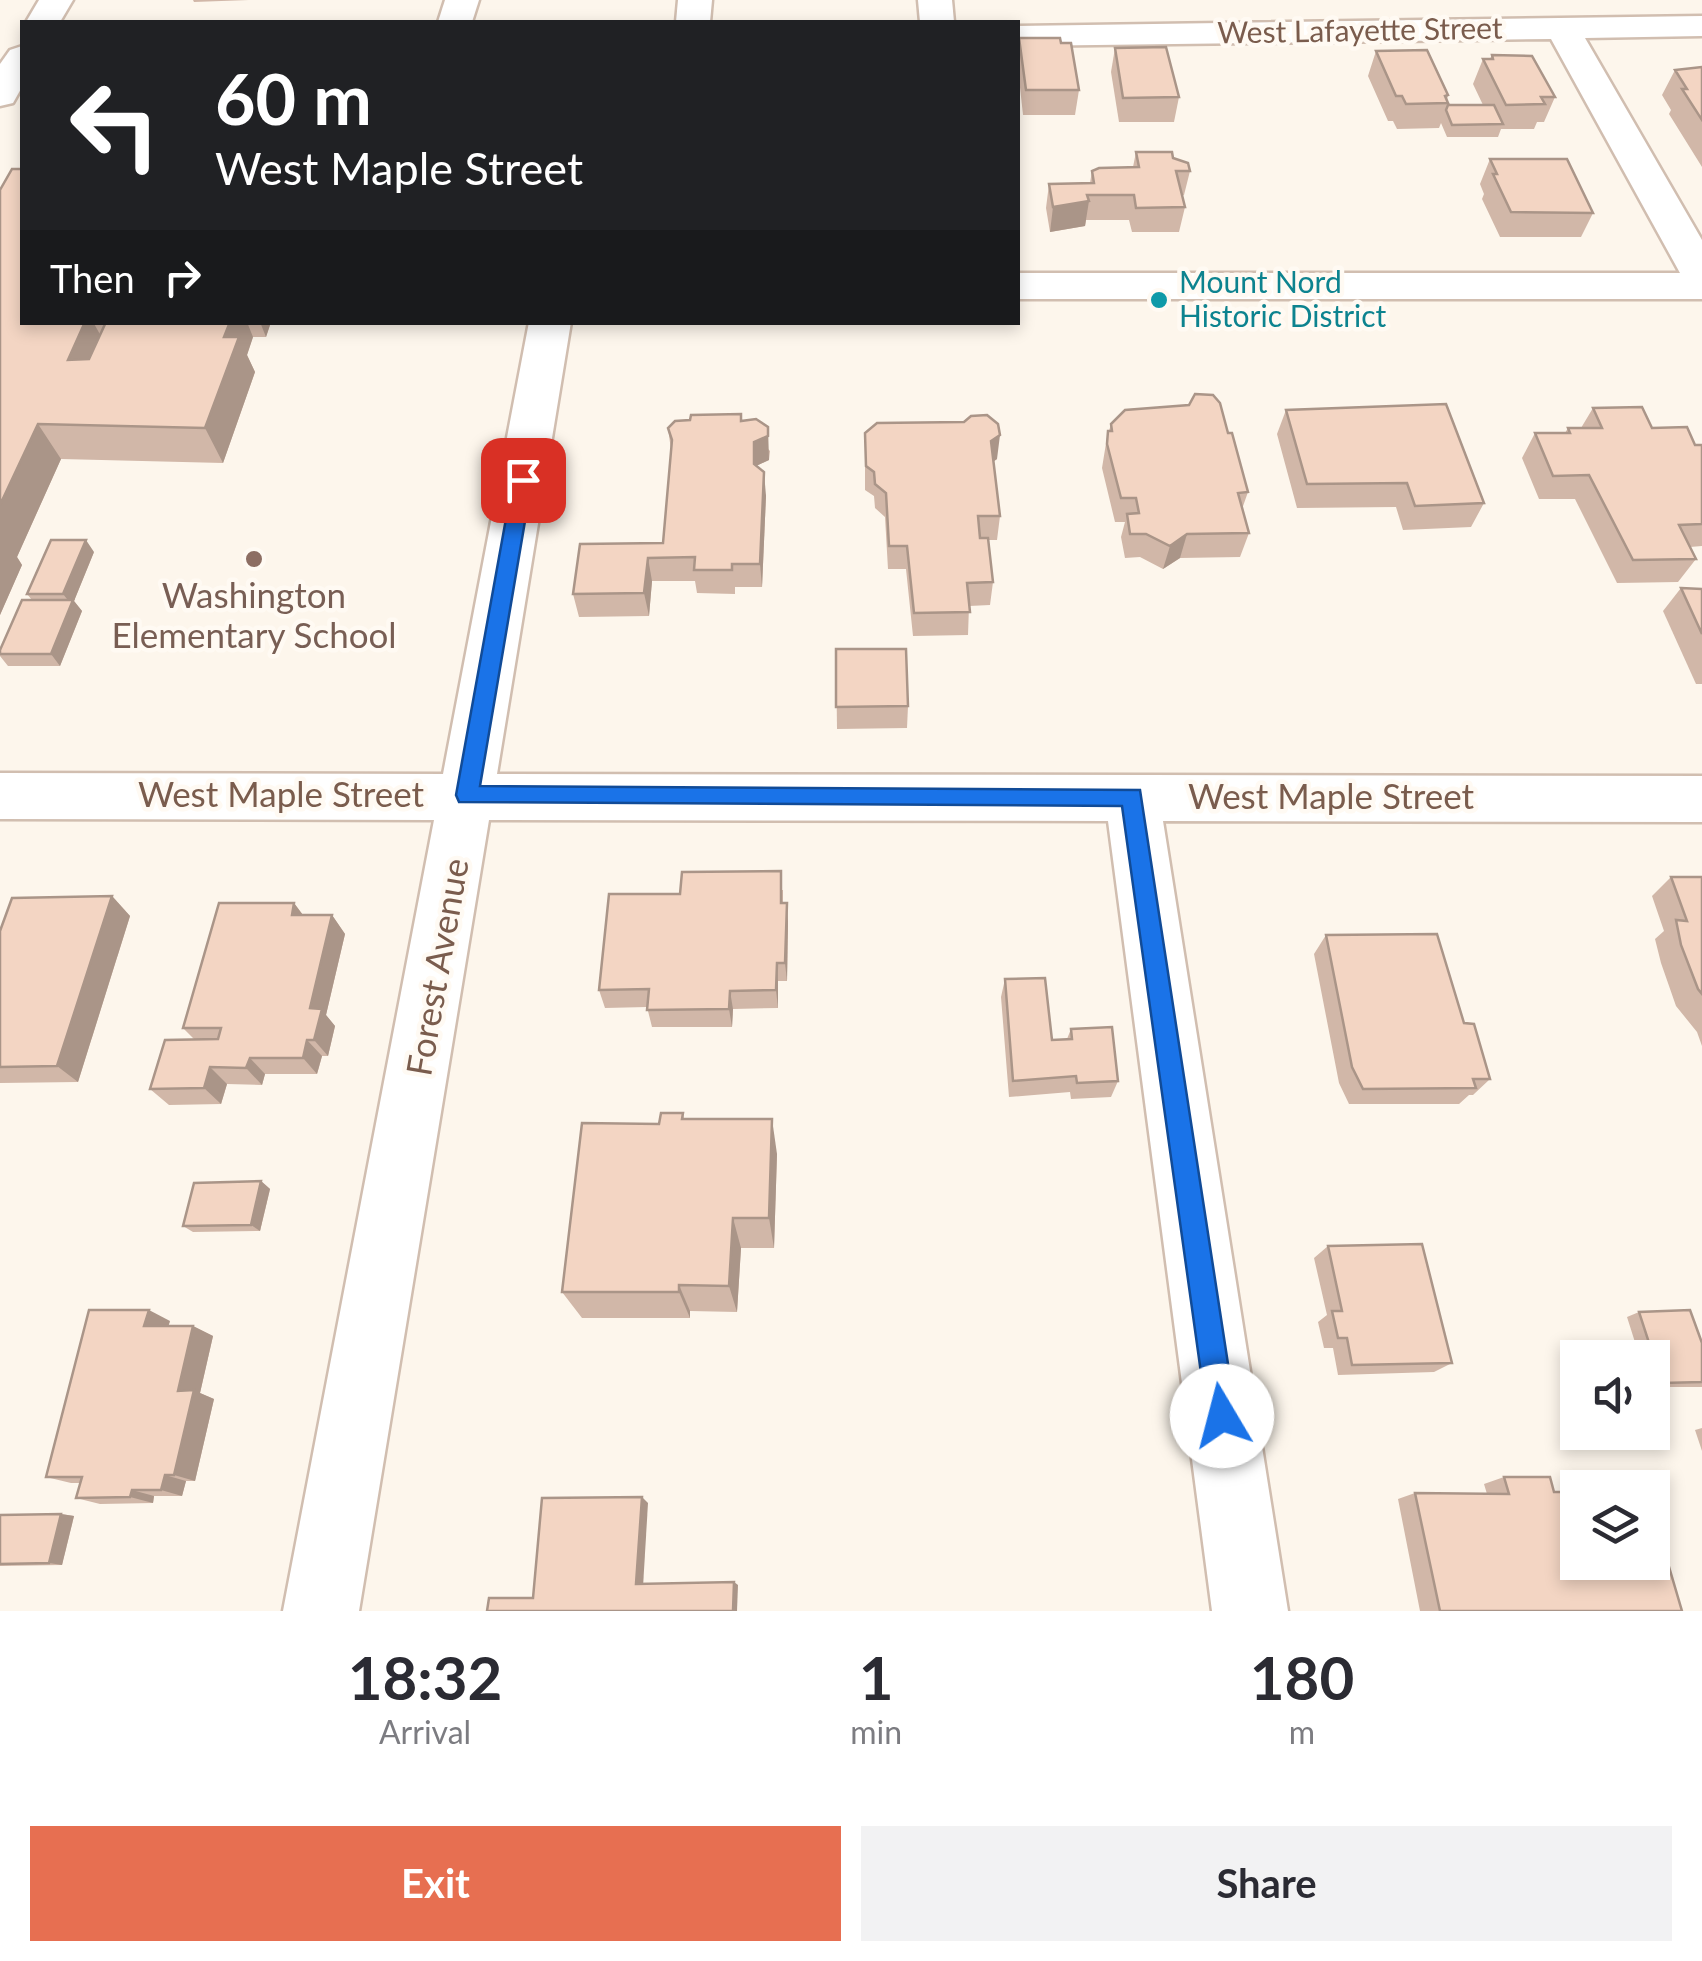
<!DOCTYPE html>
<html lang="en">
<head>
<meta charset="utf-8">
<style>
	:root { --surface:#fff; --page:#f2f2f3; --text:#2b2b33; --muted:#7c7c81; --accent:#e76f51 }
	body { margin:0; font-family:Lato,sans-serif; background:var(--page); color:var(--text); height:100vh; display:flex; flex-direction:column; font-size:38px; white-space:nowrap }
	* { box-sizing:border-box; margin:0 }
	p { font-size:32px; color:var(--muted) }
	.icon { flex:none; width:55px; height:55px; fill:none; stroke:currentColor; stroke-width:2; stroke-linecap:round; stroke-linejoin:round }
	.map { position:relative; height:1611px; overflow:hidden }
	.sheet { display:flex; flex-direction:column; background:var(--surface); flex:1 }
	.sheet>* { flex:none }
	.banner { position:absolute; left:20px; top:20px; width:1000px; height:305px; border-radius:0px; box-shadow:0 5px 15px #0003; background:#202124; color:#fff; overflow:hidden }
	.buttons { position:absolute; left:1560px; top:1340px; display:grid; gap:20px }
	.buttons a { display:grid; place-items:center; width:110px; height:110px; border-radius:0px; background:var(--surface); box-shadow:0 5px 15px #0003; font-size:50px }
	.pin { position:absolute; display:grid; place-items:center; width:85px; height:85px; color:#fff; margin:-42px; border-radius:20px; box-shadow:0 5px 15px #0006 }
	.me { position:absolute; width:110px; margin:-55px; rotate:352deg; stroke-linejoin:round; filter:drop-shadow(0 0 8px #0008) }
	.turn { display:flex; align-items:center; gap:35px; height:210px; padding:0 30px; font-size:45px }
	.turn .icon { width:130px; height:130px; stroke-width:2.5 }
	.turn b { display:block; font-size:70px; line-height:85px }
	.then { display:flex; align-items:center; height:95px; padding:0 30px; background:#0003; gap:20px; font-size:38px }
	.eta { display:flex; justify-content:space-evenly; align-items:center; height:170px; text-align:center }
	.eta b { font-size:60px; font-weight:700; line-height:70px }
	.cta { display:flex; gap:20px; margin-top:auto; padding:20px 30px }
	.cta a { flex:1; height:115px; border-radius:0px; background:var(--accent); color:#fff; font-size:40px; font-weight:700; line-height:115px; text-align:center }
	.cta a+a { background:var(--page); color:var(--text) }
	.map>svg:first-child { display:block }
</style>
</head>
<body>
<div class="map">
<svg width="1702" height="1611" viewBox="0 0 1702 1611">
	<rect width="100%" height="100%" fill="#fdf6ec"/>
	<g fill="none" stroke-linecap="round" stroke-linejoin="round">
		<!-- minor casing -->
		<g stroke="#d1beb0" stroke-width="5">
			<g id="minor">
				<polygon points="39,0 73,0 60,22 26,22"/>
				<polygon points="445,0 479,0 472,22 438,22"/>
				<polygon points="678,0 712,0 710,22 676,22"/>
				<polygon points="918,0 952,0 954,22 920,22"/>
				<polygon points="1702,16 1702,36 1585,38 1702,240 1702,299 1018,299 1018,273 1680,273 1551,39 1018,46 1018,26"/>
				<polygon points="22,46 22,87 13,103 0,106 0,64 10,50"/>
				<polygon points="529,322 571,322 497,774 1702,776 1702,822 1163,821 1288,1611 1212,1611 1108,821 489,820 359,1611 283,1611 434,820 0,819 0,773 443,774"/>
			</g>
		</g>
		<!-- minor -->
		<use href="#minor" fill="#fff" fill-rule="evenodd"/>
	</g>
	<!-- wall -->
	<g fill="#d1b7a8">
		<polygon points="193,0 249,0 194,2"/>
		<polygon points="1019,38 1079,90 1075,115 1023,115 1018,69"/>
		<polygon points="1115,48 1179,97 1174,122 1119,122 1111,72"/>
		<polygon points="1376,51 1448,95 1447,100 1448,105 1483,105 1473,84 1483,59 1490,59 1492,55 1555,97 1544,122 1537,122 1534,129 1501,129 1498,137 1447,137 1441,123 1439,128 1397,129 1393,121 1388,121 1368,76"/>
		<polygon points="1702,67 1702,167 1669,114 1671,110 1662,95 1675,70"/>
		<polygon points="1136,152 1173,158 1190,171 1184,195 1182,196 1185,207 1179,232 1132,232 1129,220 1086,220 1085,226 1050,232 1046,208 1049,184 1090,183 1092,171 1133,167"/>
		<polygon points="1490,159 1593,213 1581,237 1500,237 1482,199 1484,194 1480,184"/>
		<polygon points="0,190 22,322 271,322 266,337 253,337 247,355 255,372 223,463 61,459 17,557 22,565 0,615"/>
		<polygon points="1593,408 1652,428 1695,445 1702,445 1702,546 1690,547 1696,559 1678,582 1617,583 1575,499 1539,499 1522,458 1535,433 1565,433 1568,428 1581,428"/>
		<polygon points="1286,410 1484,503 1471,527 1403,530 1396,507 1297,508 1277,434"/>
		<polygon points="742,421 770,451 769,460 756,466 766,496 762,587 735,587 735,594 697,593 695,581 652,581 649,616 579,617 573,594 663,543 671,450 668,428"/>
		<polygon points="1111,424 1228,433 1248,492 1242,509 1249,533 1240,557 1180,558 1163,569 1140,557 1125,558 1121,537 1125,522 1115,522 1102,468 1108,431 1109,431"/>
		<polygon points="865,433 997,459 993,462 1000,516 997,540 988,540 993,582 990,605 969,606 968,635 913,636 906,569 888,569 885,517 875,508 874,496 865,490"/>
		<polygon points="94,552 74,601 82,611 60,666 8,666 0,656 0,650 32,600 27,594"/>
		<polygon points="1681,588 1702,589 1702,684 1696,684 1663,611"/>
		<polygon points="836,649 908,706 907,728 837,729"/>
		<polygon points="1671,877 1702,877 1702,1046 1697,1032 1676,1006 1661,963 1655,939 1664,931 1652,896"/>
		<polygon points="783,890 783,903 788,922 787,981 778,981 778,1008 733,1009 732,1027 652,1027 647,1007 605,1008 599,990 680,894"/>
		<polygon points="112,896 130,916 78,1082 0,1083 0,931"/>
		<polygon points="294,903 303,915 332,915 345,934 326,1015 335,1026 328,1056 322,1056 317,1074 265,1074 262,1085 227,1084 221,1104 169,1105 150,1089 195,1040 183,1028"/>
		<polygon points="1326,935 1464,1023 1490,1079 1473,1095 1469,1095 1459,1104 1349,1104 1339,1083 1314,954"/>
		<polygon points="1005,979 1052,1040 1067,1039 1071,1029 1118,1081 1111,1097 1071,1099 1070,1092 1009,1097 1001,997"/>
		<polygon points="683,1113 684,1119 777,1154 774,1248 741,1248 737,1312 690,1311 690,1318 582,1318 562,1292 659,1124"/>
		<polygon points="261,1181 270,1189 260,1231 193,1232 183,1226"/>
		<polygon points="1328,1246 1452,1363 1434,1372 1338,1375 1333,1348 1324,1348 1318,1322 1327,1315 1314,1258"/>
		<polygon points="1639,1312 1702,1343 1702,1387 1652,1387 1652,1358 1640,1358 1627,1317"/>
		<polygon points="170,1321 168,1326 193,1326 213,1336 200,1393 214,1399 195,1481 186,1481 182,1496 154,1496 153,1503 100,1504 76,1498 80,1483 71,1483 46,1477"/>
		<polygon points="1702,1428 1702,1451 1695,1430"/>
		<polygon points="1504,1477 1554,1492 1682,1611 1420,1611 1398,1499 1415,1493 1487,1494 1484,1484"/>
		<polygon points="61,1514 74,1516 62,1565 0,1566 0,1515"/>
	</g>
	<!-- shaded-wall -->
	<g fill="#aa9588">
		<polygon points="1089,201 1085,226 1050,232 1053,207"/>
		<polygon points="85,322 93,322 109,350 89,395 68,360"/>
		<polygon points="230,322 247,322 253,337 247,355 255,372 223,463 205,428 224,337"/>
		<polygon points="260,322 271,322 266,337"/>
		<polygon points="38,424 61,459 17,557 22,565 0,615 0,505"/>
		<polygon points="768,427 769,460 756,466 754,464 754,442"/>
		<polygon points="1000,435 997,459 988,465 991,441"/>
		<polygon points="764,472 766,496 762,587 760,564"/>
		<polygon points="1187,534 1180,558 1163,569 1170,546"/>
		<polygon points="86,540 94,552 74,601 82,611 60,666 51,654 71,604 63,594"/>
		<polygon points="648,558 652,581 649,616 644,593"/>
		<polygon points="112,896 130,916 78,1082 57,1066"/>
		<polygon points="294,903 308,922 292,915"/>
		<polygon points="787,903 788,922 787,981 785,963"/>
		<polygon points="332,915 345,934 326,1015 335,1026 328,1056 314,1040 310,1008"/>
		<polygon points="777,963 778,981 778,1008 776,990"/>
		<polygon points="730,991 733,1009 732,1027 729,1009"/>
		<polygon points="307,1040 322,1056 317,1074 303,1058"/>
		<polygon points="250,1058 265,1074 262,1085 246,1068"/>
		<polygon points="210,1067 227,1084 221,1104 204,1088"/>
		<polygon points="772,1119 777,1154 774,1248 769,1218"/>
		<polygon points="261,1181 270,1189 260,1231 251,1225"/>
		<polygon points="733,1218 741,1248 737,1312 729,1286"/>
		<polygon points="679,1285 690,1311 690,1318 679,1292"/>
		<polygon points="149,1310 170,1321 165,1337 144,1326"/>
		<polygon points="193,1326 213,1336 200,1393 214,1399 195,1481 174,1475 178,1391"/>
		<polygon points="165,1475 186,1481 182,1496 161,1490"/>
		<polygon points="132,1490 154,1496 153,1503 130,1497"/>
		<polygon points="642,1497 648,1503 643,1587 636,1584"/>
		<polygon points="61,1514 74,1516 62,1565 49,1563"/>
		<polygon points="734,1582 738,1585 737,1611 733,1611"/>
	</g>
	<!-- building -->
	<g fill="#f3d5c3" stroke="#aa9588" stroke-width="2.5">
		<polygon points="1019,38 1060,38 1061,43 1071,43 1079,90 1026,90"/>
		<polygon points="1166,47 1179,97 1123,98 1115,48"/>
		<polygon points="1427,50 1448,95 1445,96 1448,103 1406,104 1402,96 1396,96 1376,51"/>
		<polygon points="1492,55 1532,56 1555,97 1541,97 1545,104 1506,105 1483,59 1493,59"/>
		<polygon points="1702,67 1702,120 1682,89 1687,89 1675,70"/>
		<polygon points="1448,105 1494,105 1503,124 1452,125 1446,110"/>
		<polygon points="1136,152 1172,152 1173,158 1188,163 1190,171 1176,171 1185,207 1136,208 1134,195 1087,195 1089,201 1053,207 1049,184 1094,183 1092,171 1099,168 1139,167"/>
		<polygon points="1490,159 1567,159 1593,213 1511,212 1493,174 1497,174"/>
		<polygon points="12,169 22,169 22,322 85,322 68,360 89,359 106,322 230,322 224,337 239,337 205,428 38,424 0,505 0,190"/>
		<polygon points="1195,394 1213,395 1220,403 1228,433 1232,433 1248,492 1238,493 1249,533 1187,534 1170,546 1146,534 1130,534 1127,514 1139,513 1136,498 1121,498 1107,444 1108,431 1112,431 1111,424 1125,410 1189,405"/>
		<polygon points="1446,404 1484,503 1415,506 1407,483 1307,484 1286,410"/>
		<polygon points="1642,407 1652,428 1687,427 1695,445 1702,445 1702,524 1679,525 1696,559 1633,560 1589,475 1553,476 1535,433 1570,433 1568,428 1602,428 1593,408"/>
		<polygon points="741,414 741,421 756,419 768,427 768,436 754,442 754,464 764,472 760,564 732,564 732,570 694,570 695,557 648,558 644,593 573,594 580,544 663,543 672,440 668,428 675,421 690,420 691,415"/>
		<polygon points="987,415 998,424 1000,435 991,441 1000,516 978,516 980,538 988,538 993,582 967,583 970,612 914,613 907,546 889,546 886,493 875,484 874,472 866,466 865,433 877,423 964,422 971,416"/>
		<polygon points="51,540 86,540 63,594 27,594"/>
		<polygon points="1681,588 1702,589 1702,634"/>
		<polygon points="22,600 73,600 51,654 0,654 0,650"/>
		<polygon points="836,649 906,649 908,706 836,707"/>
		<polygon points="781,871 781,903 787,903 785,963 777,963 776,990 730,991 729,1009 647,1010 649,989 599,990 609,894 680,894 682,872"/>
		<polygon points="1671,877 1702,877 1702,994 1698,989 1681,945 1676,920 1687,921"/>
		<polygon points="112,896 57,1066 0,1067 0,931 12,898"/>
		<polygon points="219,903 294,903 292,915 332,915 310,1008 322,1009 314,1040 307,1040 303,1058 250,1058 246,1068 210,1067 204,1088 150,1089 165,1040 218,1039 221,1028 183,1028"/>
		<polygon points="1437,934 1464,1023 1474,1024 1490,1079 1473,1079 1476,1088 1363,1089 1352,1067 1326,935"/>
		<polygon points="1045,978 1052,1040 1072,1039 1071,1029 1112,1027 1118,1081 1077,1083 1076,1076 1013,1081 1005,979"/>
		<polygon points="661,1113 683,1113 682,1119 772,1119 769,1218 733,1218 729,1286 679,1285 679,1292 562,1292 582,1123 659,1124"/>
		<polygon points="261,1181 251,1225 183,1226 194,1183"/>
		<polygon points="1422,1244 1452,1363 1352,1365 1347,1338 1338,1338 1332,1311 1342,1311 1328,1246"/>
		<polygon points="89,1310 149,1310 144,1326 193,1326 178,1391 194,1390 174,1475 165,1475 161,1490 132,1490 130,1497 76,1498 82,1477 46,1477"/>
		<polygon points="1690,1310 1702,1343 1702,1382 1662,1383 1639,1312"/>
		<polygon points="1504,1477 1550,1477 1554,1492 1578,1492 1578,1562 1652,1562 1652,1509 1682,1611 1440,1611 1415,1493 1509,1494"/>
		<polygon points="642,1497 636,1584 734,1582 733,1611 487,1611 489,1598 533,1598 542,1498"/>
		<polygon points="61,1514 49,1563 0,1564 0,1515"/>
	</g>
	<!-- route -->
	<polygon fill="#1a73e8" stroke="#114b97" stroke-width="2.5" points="523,473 532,480 480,786 1140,790 1236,1416 1232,1427 1222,1431 1211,1427 1207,1416 1122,806 459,802 456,795 513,480"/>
	<!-- markers -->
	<circle fill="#0f9aa8" stroke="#fffaf3" stroke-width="4" cx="1159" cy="300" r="10"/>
	<circle fill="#8d6e63" stroke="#fffaf3" stroke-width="4" cx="254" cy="559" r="10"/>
	<g text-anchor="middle" stroke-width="9" stroke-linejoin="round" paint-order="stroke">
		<!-- far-street labels -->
		<g font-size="30" fill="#7a5c4d" stroke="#fffaf3">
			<text transform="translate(1360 31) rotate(-1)" y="10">West Lafayette Street</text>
		</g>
		<!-- far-culture labels -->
		<g font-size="30" fill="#0d838f" stroke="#fffaf3" text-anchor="start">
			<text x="1179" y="293">Mount Nord<tspan x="1179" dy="34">Historic District</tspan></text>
		</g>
		<!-- education labels -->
		<g font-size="35" fill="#785e54" stroke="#fffaf3">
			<text x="254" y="608">Washington<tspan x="254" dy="40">Elementary School</tspan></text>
		</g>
		<!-- street labels -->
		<g font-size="35" fill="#7a5c4d" stroke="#fffaf3">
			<text x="281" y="807">West Maple Street</text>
			<text x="1331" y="809">West Maple Street</text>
			<text transform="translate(438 967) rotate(-80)" y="12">Forest Avenue</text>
		</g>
	</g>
</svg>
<div class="buttons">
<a><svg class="icon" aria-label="sound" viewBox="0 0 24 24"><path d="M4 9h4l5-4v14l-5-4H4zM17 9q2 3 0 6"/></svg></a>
<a><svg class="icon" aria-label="layers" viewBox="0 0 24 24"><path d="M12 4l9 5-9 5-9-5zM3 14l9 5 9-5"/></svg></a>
</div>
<div class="pin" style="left:523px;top:480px;background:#d93025"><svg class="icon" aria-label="arrive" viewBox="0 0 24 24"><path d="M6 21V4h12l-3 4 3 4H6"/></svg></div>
<svg class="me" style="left:1222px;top:1416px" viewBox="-20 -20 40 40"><circle r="19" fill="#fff"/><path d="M0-13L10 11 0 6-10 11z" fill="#1a73e8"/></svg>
<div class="banner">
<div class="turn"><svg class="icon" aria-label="left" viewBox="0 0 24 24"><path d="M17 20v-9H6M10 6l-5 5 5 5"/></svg><div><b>60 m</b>West Maple Street</div></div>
<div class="then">Then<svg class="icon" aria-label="right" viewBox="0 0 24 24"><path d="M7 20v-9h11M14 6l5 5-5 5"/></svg></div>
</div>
</div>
<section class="sheet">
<div class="eta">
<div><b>18:32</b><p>Arrival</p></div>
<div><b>1</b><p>min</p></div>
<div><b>180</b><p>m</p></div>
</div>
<div class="cta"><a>Exit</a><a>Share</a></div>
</section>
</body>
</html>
